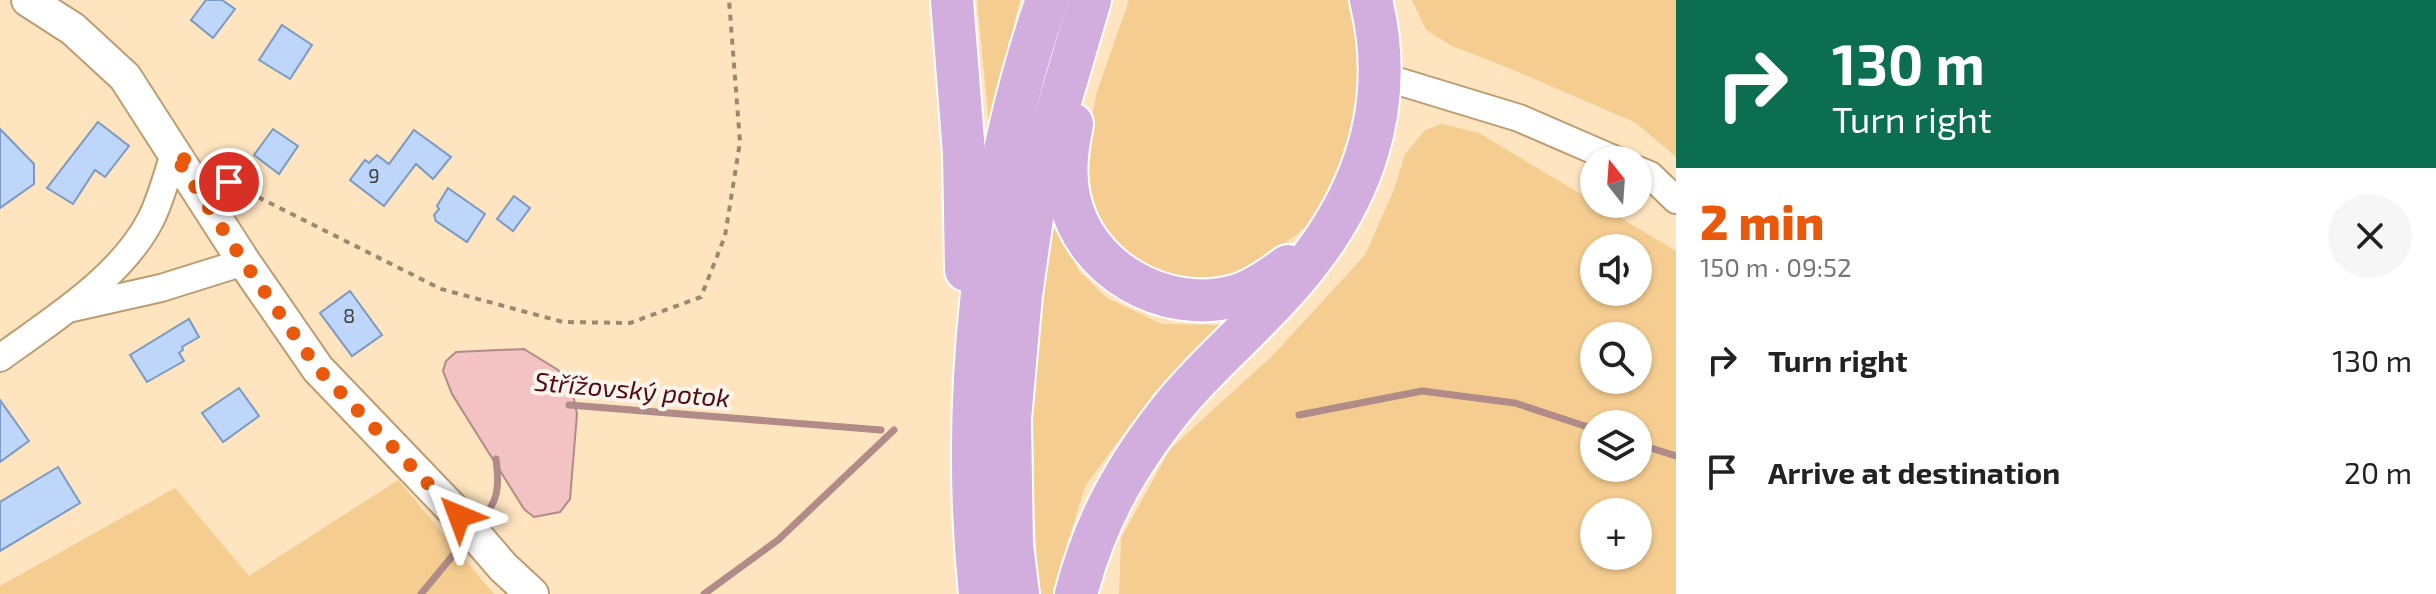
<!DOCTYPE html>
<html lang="en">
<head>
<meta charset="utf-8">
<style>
	:root { --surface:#fff; --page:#f6f6f6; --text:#222; --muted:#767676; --accent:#ea580c }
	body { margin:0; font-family:"Exo 2",sans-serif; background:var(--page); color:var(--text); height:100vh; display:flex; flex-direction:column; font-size:30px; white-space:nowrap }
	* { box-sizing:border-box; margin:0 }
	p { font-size:26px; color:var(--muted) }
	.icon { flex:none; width:44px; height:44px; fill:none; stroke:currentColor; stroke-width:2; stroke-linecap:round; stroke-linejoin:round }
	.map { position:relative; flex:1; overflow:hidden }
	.panel { display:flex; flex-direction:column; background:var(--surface); width:760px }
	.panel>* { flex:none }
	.banner { background:#0b6e4f; color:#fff; overflow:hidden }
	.needle { width:52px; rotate:343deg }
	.buttons { position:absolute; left:1580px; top:146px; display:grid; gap:16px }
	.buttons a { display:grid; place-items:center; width:72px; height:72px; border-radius:50%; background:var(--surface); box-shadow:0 2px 6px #0004; font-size:40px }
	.pin { position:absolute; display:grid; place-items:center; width:68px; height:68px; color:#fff; margin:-34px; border:4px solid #fff; border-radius:50%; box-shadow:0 2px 8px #0007 }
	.me { position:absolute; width:88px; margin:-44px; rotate:316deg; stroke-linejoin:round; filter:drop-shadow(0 0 6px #0008) }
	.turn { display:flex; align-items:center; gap:28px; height:168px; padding:0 24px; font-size:36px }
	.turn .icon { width:104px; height:104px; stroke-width:2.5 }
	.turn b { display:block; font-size:56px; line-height:68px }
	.round { display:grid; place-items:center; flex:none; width:84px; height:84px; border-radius:42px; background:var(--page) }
	.overview { display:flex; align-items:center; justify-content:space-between; height:136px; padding:0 24px }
	h1 { font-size:48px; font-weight:800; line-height:60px; color:var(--accent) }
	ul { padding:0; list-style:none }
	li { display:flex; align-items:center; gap:24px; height:112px; padding:0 24px }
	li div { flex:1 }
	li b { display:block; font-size:30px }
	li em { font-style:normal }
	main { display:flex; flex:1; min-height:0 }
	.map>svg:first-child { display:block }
</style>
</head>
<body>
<main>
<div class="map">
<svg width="1676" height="594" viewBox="0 0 1676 594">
	<rect width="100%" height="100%" fill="#fee4bf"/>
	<!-- green -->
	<g fill="#f6cd90" fill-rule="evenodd">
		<polygon points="977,0 1020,0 989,125"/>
		<polygon points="1129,0 1351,0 1361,53 1355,132 1335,185 1311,223 1270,255 1232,276 1190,281 1153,272 1121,251 1104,230 1084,174 1085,150 1097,92"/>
		<polygon points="1412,0 1676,0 1676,157 1636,123 1511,69 1452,46 1426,30"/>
		<path d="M1442,124L1479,133L1676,251V594H1119L1121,538L1170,449L1273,355L1365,255L1394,190L1405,154L1425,130ZM1638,248V292H1594V248ZM1594,336H1638V380H1594ZM1638,424V468H1594V424ZM1594,512H1638V556H1594Z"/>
		<polygon points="1052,215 1079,271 1107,298 1162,324 1219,325 1212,341 1155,392 1085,486 1064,555 1057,594 1039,594 1031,457 1033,351"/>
		<polygon points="398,480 494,594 0,594 0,586 175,488 249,576"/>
	</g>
	<!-- water -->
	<polygon fill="#f3c2c3" stroke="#b08b88" stroke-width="2" points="524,349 558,370 567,381 574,399 577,414 570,499 560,512 534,517 524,509 452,394 443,371 446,361 456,352"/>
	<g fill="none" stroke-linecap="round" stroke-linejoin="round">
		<!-- stream -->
		<g stroke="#b08b88" stroke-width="7">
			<polyline points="569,405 881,430"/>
			<polyline points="1299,415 1422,391 1515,403 1594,429"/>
			<polyline points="1638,444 1676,456"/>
			<path d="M479,524C498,501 500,489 496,459"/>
			<polyline points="421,594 468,537"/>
			<polyline points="704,594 778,540 894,430"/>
		</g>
	</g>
	<!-- building -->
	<g fill="#bdd6f9" stroke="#7b99c2" stroke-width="2">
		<polygon points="206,0 222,0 235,9 213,38 191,20"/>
		<polygon points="282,25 312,45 290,79 259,60"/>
		<polygon points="98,122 129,146 105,177 95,170 73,204 47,188"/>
		<polygon points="0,129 34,164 34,184 0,208"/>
		<polygon points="273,129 298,146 279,174 254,155"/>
		<polygon points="414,130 451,157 433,179 416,164 384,206 350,180 365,160 369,163 377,155 389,164"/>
		<polygon points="448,188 485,214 467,242 436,221 434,215 439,209 437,206"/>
		<polygon points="514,196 530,208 513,231 497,219"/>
		<polygon points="350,291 382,335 352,356 320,313"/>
		<polygon points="189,319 199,337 182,347 183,350 179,353 184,361 147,382 130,355"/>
		<polygon points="239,388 259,416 223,442 202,413"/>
		<polygon points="0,400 29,441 0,462"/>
		<polygon points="58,467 80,503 0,551 0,502"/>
	</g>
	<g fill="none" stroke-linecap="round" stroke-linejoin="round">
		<!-- minor casing -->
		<g stroke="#bc9d71" stroke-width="30">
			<g id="minor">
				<polyline points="1381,76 1519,118 1616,160"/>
				<polyline points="1638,170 1650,175 1676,200"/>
				<polyline points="72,308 161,288 244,262"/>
				<path d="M0,358C52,320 121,278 151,219C161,199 167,175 174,154"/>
			</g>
		</g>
		<!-- tertiary casing -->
		<g stroke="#bc9d71" stroke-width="36">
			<polyline id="tertiary" points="28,0 73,29 125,77 244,262 318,369 459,516 503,567 532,594"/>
		</g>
		<!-- trunk casing -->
		<g stroke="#fff" stroke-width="46">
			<g id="trunk">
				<polyline points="952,0 964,153 966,270"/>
				<path d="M1072,124C1067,149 1064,172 1069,197C1084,270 1165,315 1235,296C1254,291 1272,278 1288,266"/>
				<path d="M980,594C960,401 983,183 1047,0"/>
				<polyline points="1018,594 1012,545 1010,419 1021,295 1038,176 1090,0"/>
				<path d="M1076,594C1095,521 1126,466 1173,407C1207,365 1250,330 1286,289C1360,207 1398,110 1371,0"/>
			</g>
		</g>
		<!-- path -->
		<polyline stroke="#9c886f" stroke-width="4" stroke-dasharray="6 6" stroke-linecap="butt" points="226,181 441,289 563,322 630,323 701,297 725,236 740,142 729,0"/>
		<!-- minor -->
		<use href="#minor" stroke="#fff" stroke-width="26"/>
		<!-- tertiary -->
		<use href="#tertiary" stroke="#fff" stroke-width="32"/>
		<!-- trunk -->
		<use href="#trunk" stroke="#d2aedf" stroke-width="42"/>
	</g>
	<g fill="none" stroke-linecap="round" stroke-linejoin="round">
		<!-- route -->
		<polyline stroke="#ea580c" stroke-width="14" stroke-dasharray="0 25.2" points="229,182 174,154 244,262 318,369 459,516"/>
	</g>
	<g text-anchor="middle" stroke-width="8" stroke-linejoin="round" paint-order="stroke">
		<!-- number labels -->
		<g font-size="20" fill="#3f3d3e">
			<text x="374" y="183">9</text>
			<text x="349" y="323">8</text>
		</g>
		<!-- water labels -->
		<g font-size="26" font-style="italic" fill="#540b18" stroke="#fbf5ec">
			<text transform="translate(632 390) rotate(5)" y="9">Střížovský potok</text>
		</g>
	</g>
</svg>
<div class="buttons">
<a><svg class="needle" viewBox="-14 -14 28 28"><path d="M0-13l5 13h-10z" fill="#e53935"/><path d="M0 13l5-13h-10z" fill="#767676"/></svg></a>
<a><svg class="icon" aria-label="sound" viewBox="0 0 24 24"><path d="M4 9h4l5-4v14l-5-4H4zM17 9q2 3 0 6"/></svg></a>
<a><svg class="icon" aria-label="search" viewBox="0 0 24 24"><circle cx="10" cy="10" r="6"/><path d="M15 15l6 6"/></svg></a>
<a><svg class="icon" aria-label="layers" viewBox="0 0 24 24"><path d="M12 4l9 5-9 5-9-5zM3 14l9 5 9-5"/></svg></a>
<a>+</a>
</div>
<div class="pin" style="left:229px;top:182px;background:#d93025"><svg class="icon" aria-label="arrive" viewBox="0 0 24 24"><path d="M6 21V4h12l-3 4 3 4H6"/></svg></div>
<svg class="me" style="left:459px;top:516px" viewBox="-20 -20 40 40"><path d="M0-17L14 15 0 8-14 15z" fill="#ea580c" stroke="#fff" stroke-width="4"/></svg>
</div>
<section class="panel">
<div class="banner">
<div class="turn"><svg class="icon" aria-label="right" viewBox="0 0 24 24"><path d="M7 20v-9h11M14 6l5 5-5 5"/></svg><div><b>130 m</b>Turn right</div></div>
</div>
<div class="overview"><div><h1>2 min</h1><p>150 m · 09:52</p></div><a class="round"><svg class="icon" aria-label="close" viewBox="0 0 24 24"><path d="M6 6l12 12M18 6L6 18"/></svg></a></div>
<ul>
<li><svg class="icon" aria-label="right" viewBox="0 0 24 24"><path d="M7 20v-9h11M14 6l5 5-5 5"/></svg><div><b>Turn right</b></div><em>130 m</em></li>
<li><svg class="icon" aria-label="arrive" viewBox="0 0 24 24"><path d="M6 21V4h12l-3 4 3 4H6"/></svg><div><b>Arrive at destination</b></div><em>20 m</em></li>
</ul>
</section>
</main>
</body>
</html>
